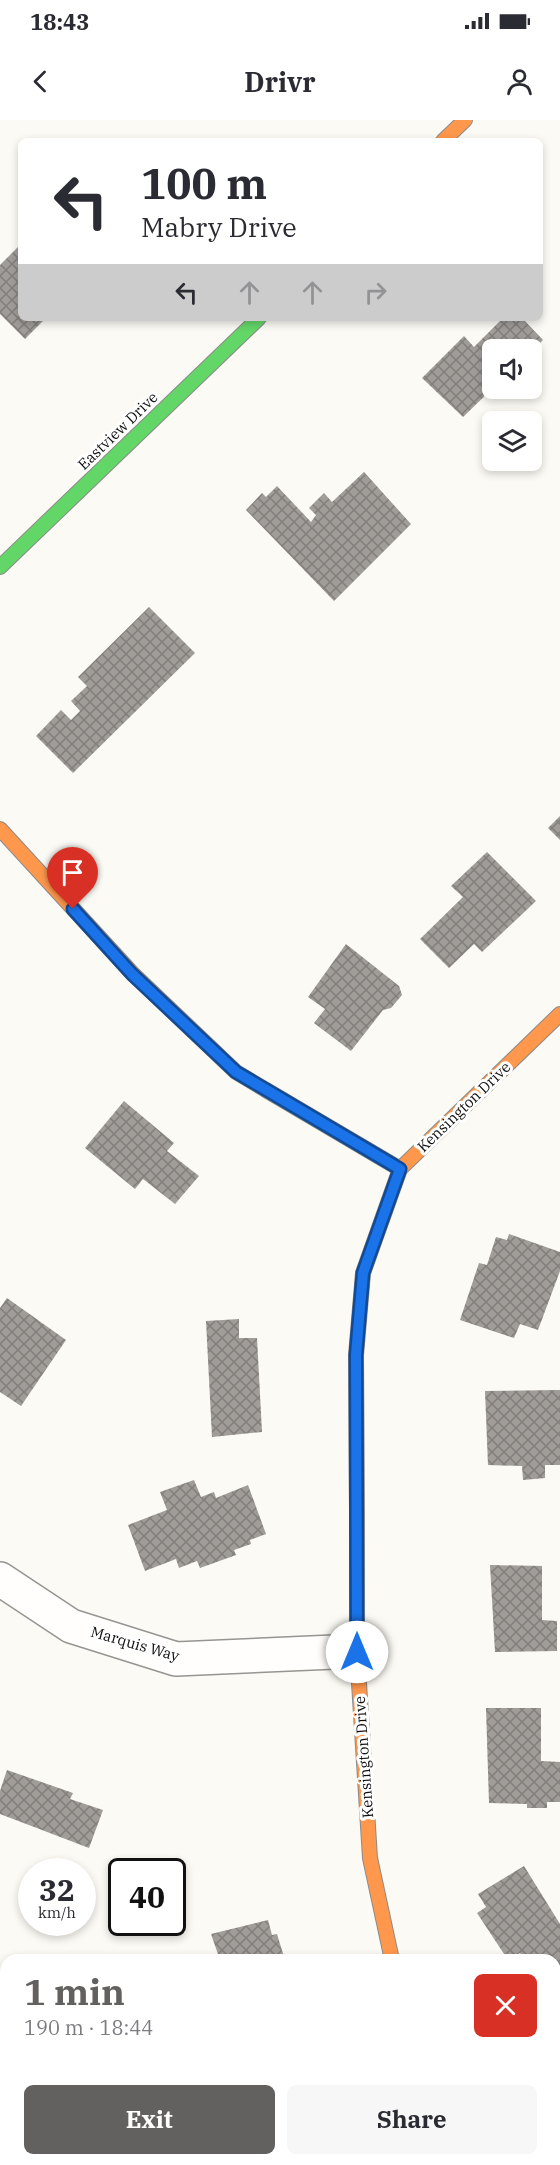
<!DOCTYPE html>
<html lang="en">
<head>
<meta charset="utf-8">
<style>
	:root { --surface:#fff; --page:#f7f7f7; --text:#2b2b33; --muted:#7c7c81; --accent:#62615f }
	body { margin:0; font-family:"IBM Plex Serif",serif; background:var(--page); color:var(--text); height:100vh; display:flex; flex-direction:column; font-size:22px; white-space:nowrap }
	* { box-sizing:border-box; margin:0 }
	p { font-size:20px; color:var(--muted) }
	.icon { flex:none; width:33px; height:33px; fill:none; stroke:currentColor; stroke-width:2; stroke-linecap:round; stroke-linejoin:round }
	.map { position:relative; flex:1; overflow:hidden }
	.side { position:absolute; left:0px; top:1834px; width:561px; height:212px; display:flex; flex-direction:column; background:var(--surface); border-radius:18px 18px 0 0; box-shadow:0 3px 9px #0003 }
	.side>* { flex:none }
	.top-card { position:absolute; left:18px; top:18px; width:525px; height:183px; border-radius:9px; box-shadow:0 3px 9px #0003; background:#fff; color:var(--text); overflow:hidden }
	.fabs { position:absolute; left:482px; top:219px; display:grid; gap:12px }
	.fabs a { display:grid; place-items:center; width:60px; height:60px; border-radius:9px; background:var(--surface); box-shadow:0 3px 9px #0003; font-size:30px }
	.speed { position:absolute; left:18px; top:1738px; display:flex; gap:12px; font-size:30px; font-weight:700; text-align:center }
	.speed>* { display:grid; place-content:center; width:78px; height:78px; border-radius:50%; background:var(--surface); box-shadow:0 3px 9px #0003; line-height:1 }
	.speed small { font-size:15px; font-weight:400 }
	.speed .limit { border:3px solid #111; border-radius:9px; background:#fff; color:#111 }
	.pin { position:absolute; display:grid; place-items:center; width:51px; height:51px; color:#fff; margin:-62px -26px; border-radius:50% 50% 50% 0; rotate:-45deg; box-shadow:0 0 6px #0007 }
	.pin .icon { rotate:45deg }
	.me { position:absolute; width:66px; margin:-33px; rotate:0deg; stroke-linejoin:round; filter:drop-shadow(0 0 4px #0008) }
	.turn { display:flex; align-items:center; gap:21px; height:126px; padding:0 24px; font-size:27px }
	.turn .icon { width:78px; height:78px; stroke-width:2.5 }
	.turn b { display:block; font-size:42px; line-height:51px }
	.lanes { display:flex; align-items:center; height:57px; padding:0 24px; background:#0003; justify-content:center; gap:30px; direction:ltr }
	.lanes .off { opacity:.35 }
	.round { display:grid; place-items:center; flex:none; width:63px; height:63px; border-radius:9px; background:var(--page) }
	.overview { display:flex; align-items:center; justify-content:space-between; height:102px; padding:0 24px }
	h1 { font-size:36px; font-weight:700; line-height:45px; color:var(--accent) }
	.cta { display:flex; gap:12px; margin-top:auto; padding:12px 24px }
	.cta a { flex:1; height:69px; border-radius:9px; background:var(--accent); color:#fff; font-size:24px; font-weight:700; line-height:69px; text-align:center }
	.cta a+a { background:var(--page); color:var(--text) }
	.status { display:flex; justify-content:space-between; align-items:center; height:42px; padding:0 30px; background:var(--surface); direction:ltr }
	.status svg { height:16px; fill:currentColor }
	header { display:flex; justify-content:space-between; align-items:center; height:78px; padding:0 24px; background:var(--surface); font-size:27px; font-weight:700 }
	.map>svg:first-child { display:block }
</style>
</head>
<body>
<div class="status"><b>18:43</b><svg viewBox="0 0 49 12"><path d="M0 12V9h3v3zM5 12V6h3v6zM10 12V3h3v9zM15 12V0h3v12zM26 1h20v11H26zM47 4h2v5h-2z"/></svg></div>
<header><svg class="icon" aria-label="back" viewBox="0 0 24 24"><path d="M15 5l-7 7 7 7"/></svg>Drivr<svg class="icon" aria-label="person" viewBox="0 0 24 24"><circle cx="12" cy="8" r="4"/><path d="M4 21q1-7 8-7t8 7"/></svg></header>
<div class="map">
<svg width="560" height="2045" viewBox="0 0 560 2045">
	<defs>
		<pattern id="building-cross-hatch" width="8" height="8" patternUnits="userSpaceOnUse" patternTransform="scale(1.5)"><rect width="8" height="8" fill="#a09d99"/><path d="M0 0l8 8M0 8l8-8" fill="none" stroke="#817e7b"/></pattern>
	</defs>
	<rect width="100%" height="100%" fill="#fcfaf4"/>
	<!-- building -->
	<g fill="url(#building-cross-hatch)">
		<polygon points="20,125 21,198 46,198 25,219 0,194 0,145"/>
		<polygon points="503,198 522,198 543,220 531,232 531,230 492,230 492,269 463,297 422,258 464,216 474,227"/>
		<polygon points="364,352 411,404 334,481 246,390 262,373 266,377 277,366 311,402 316,395 309,388 324,373 332,382"/>
		<polygon points="149,487 195,533 73,653 36,616 61,590 71,600 80,591 71,581 87,566 78,557"/>
		<polygon points="560,696 560,720 548,708"/>
		<polygon points="487,732 536,781 482,832 474,824 449,848 420,819 463,777 451,766"/>
		<polygon points="346,824 399,866 402,875 391,888 383,890 351,931 314,903 325,889 308,877"/>
		<polygon points="124,981 174,1023 167,1031 199,1056 175,1084 143,1059 135,1069 85,1028"/>
		<polygon points="509,1114 560,1132 560,1151 538,1210 520,1204 514,1218 460,1200 479,1143 487,1145 496,1117 507,1120"/>
		<polygon points="7,1178 66,1220 21,1286 0,1272 0,1188"/>
		<polygon points="239,1199 239,1218 257,1218 262,1312 212,1317 206,1201"/>
		<polygon points="560,1270 560,1345 545,1345 545,1358 523,1360 522,1346 488,1345 485,1271"/>
		<polygon points="194,1360 201,1377 214,1372 216,1378 248,1365 266,1414 250,1420 251,1424 234,1430 236,1435 200,1448 197,1441 179,1448 176,1439 145,1451 128,1405 167,1390 160,1372"/>
		<polygon points="490,1445 542,1446 542,1500 557,1501 557,1531 495,1532"/>
		<polygon points="486,1588 541,1588 541,1641 560,1642 560,1682 547,1682 547,1688 527,1688 527,1684 489,1683"/>
		<polygon points="7,1650 73,1673 70,1679 103,1690 89,1728 0,1694 0,1671"/>
		<polygon points="524,1746 560,1804 560,1858 555,1861 555,1840 525,1840 520,1833 508,1840 477,1793 486,1787 478,1774"/>
		<polygon points="268,1800 272,1815 277,1814 285,1840 220,1840 211,1814"/>
		<polygon points="309,2040 368,2040 371,2045 312,2045"/>
	</g>
	<g fill="none" stroke-linecap="round" stroke-linejoin="round">
		<!-- street casing -->
		<g stroke="#969592" stroke-width="36">
			<g id="street">
				<polyline points="0,1459 71,1506 176,1539 357,1531"/>
				<polyline points="540,2040 545,2045"/>
			</g>
		</g>
		<!-- fast casing -->
		<g stroke="#8c8b89" stroke-width="16">
			<g id="fast">
				<polyline points="0,447 259,198"/>
				<polyline points="266,970 400,1049"/>
			</g>
		</g>
		<!-- slow casing -->
		<g stroke="#8c8b89" stroke-width="16">
			<g id="slow">
				<polyline points="443,21 465,0"/>
				<polyline points="0,709 132,853 236,952 266,970"/>
				<polyline points="362,1165 363,1153 400,1049 560,894"/>
				<polyline points="357,1391 357,1531 370,1738 392,1840"/>
			</g>
		</g>
		<!-- jam casing -->
		<g stroke="#8c8b89" stroke-width="16">
			<polyline id="jam" points="357,1391 356,1235 362,1165"/>
		</g>
		<!-- street -->
		<use href="#street" stroke="#fffefd" stroke-width="33"/>
		<!-- fast -->
		<use href="#fast" stroke="#63d668" stroke-width="14"/>
		<!-- slow -->
		<use href="#slow" stroke="#ff974d" stroke-width="14"/>
		<!-- jam -->
		<use href="#jam" stroke="#b3261e" stroke-width="14"/>
	</g>
	<g fill="none" stroke-linecap="round" stroke-linejoin="round">
		<!-- route casing -->
		<g stroke="#114b97" stroke-width="15">
			<polyline id="route" points="73,789 132,854 236,952 400,1049 363,1153 356,1235 357,1532"/>
		</g>
		<!-- route -->
		<use href="#route" stroke="#1a73e8" stroke-width="10"/>
	</g>
	<g text-anchor="middle" stroke-width="6" stroke-linejoin="round" paint-order="stroke">
		<!-- street labels -->
		<g font-size="15" fill="#0f0f0f" stroke="#fff">
			<text transform="translate(118 311) rotate(-44)" y="5">Eastview Drive</text>
			<text transform="translate(464 987) rotate(-44)" y="5">Kensington Drive</text>
			<text transform="translate(135 1524) rotate(16)" y="5">Marquis Way</text>
			<text transform="translate(364 1637) rotate(-94)" y="5">Kensington Drive</text>
		</g>
	</g>
</svg>
<div class="fabs">
<a><svg class="icon" aria-label="sound" viewBox="0 0 24 24"><path d="M4 9h4l5-4v14l-5-4H4zM17 9q2 3 0 6"/></svg></a>
<a><svg class="icon" aria-label="layers" viewBox="0 0 24 24"><path d="M12 4l9 5-9 5-9-5zM3 14l9 5 9-5"/></svg></a>
</div>
<div class="speed"><div>32<small>km/h</small></div><div class="limit">40</div></div>
<div class="pin" style="left:73px;top:789px;background:#d93025"><svg class="icon" aria-label="arrive" viewBox="0 0 24 24"><path d="M6 21V4h12l-3 4 3 4H6"/></svg></div>
<svg class="me" style="left:357px;top:1532px" viewBox="-20 -20 40 40"><circle r="19" fill="#fff"/><path d="M0-13L10 11 0 6-10 11z" fill="#1a73e8"/></svg>
<div class="top-card">
<div class="turn"><svg class="icon" aria-label="left" viewBox="0 0 24 24"><path d="M17 20v-9H6M10 6l-5 5 5 5"/></svg><div><b>100 m</b>Mabry Drive</div></div>
<div class="lanes"><svg class="icon" aria-label="left" viewBox="0 0 24 24"><path d="M17 20v-9H6M10 6l-5 5 5 5"/></svg><svg class="icon off" aria-label="ahead" viewBox="0 0 24 24"><path d="M12 20V5M6 11l6-6 6 6"/></svg><svg class="icon off" aria-label="ahead" viewBox="0 0 24 24"><path d="M12 20V5M6 11l6-6 6 6"/></svg><svg class="icon off" aria-label="right" viewBox="0 0 24 24"><path d="M7 20v-9h11M14 6l5 5-5 5"/></svg></div>
</div>
<section class="side">
<div class="overview"><div><h1>1 min</h1><p>190 m · 18:44</p></div><a class="round" style="background:#d93025;color:#fff"><svg class="icon" aria-label="close" viewBox="0 0 24 24"><path d="M6 6l12 12M18 6L6 18"/></svg></a></div>
<div class="cta"><a>Exit</a><a>Share</a></div>
</section>
</div>
</body>
</html>
